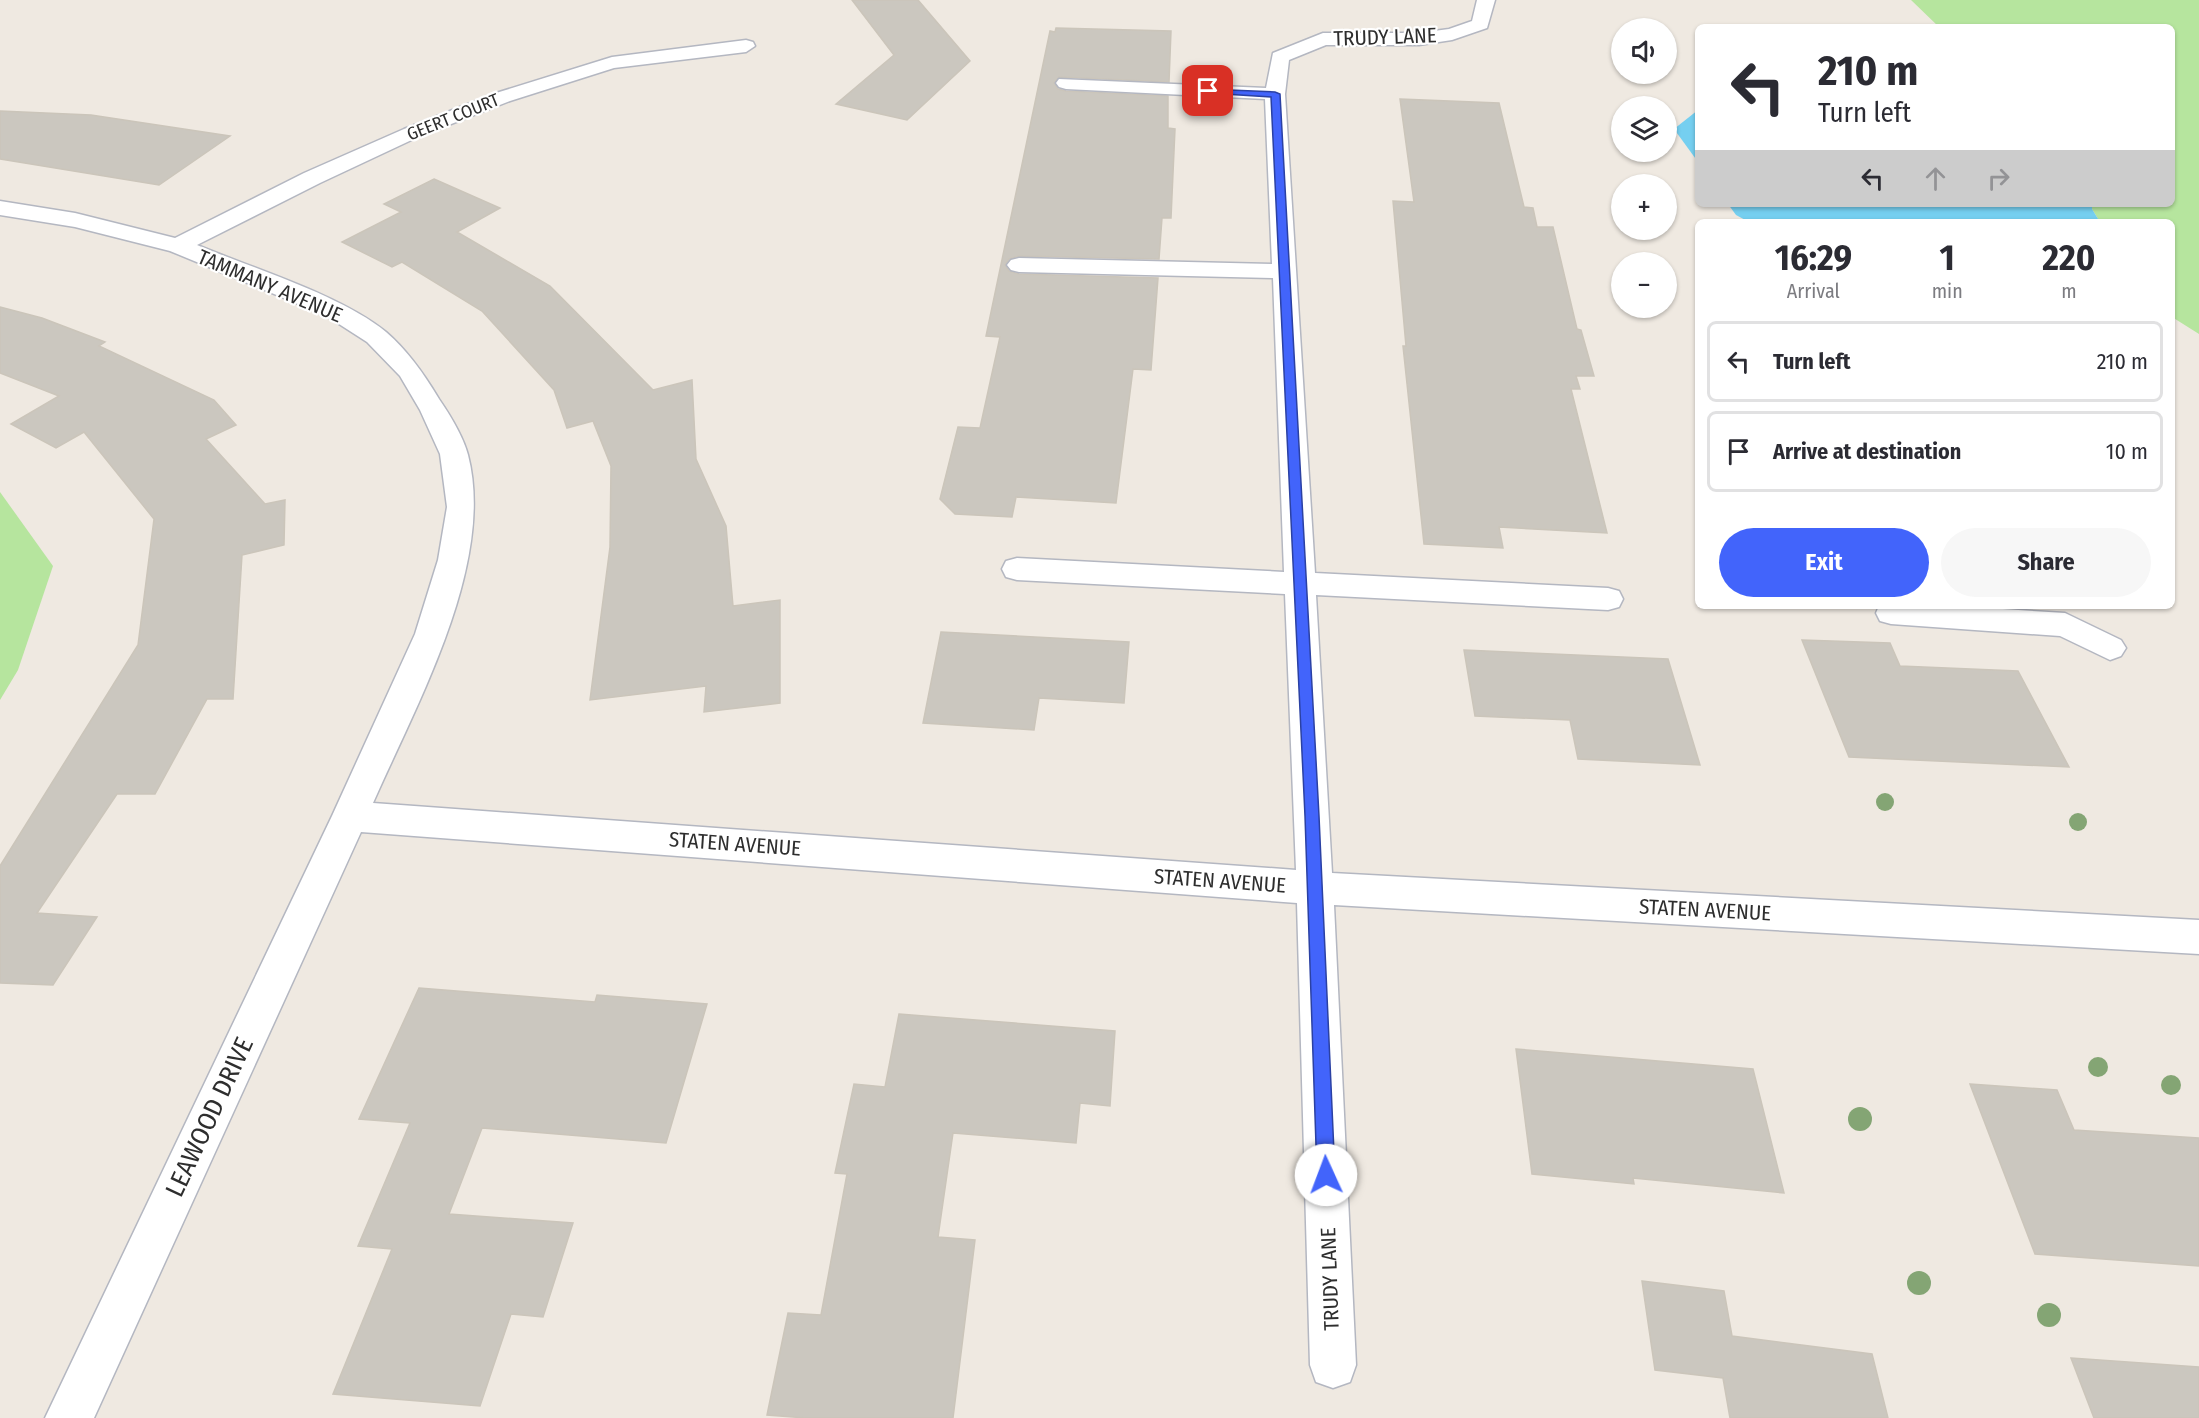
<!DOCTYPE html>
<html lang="en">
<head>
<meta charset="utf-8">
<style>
	:root { --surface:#fff; --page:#f7f7f7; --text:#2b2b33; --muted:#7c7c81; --line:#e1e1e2; --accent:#4264fb }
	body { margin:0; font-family:"Fira Sans Condensed",sans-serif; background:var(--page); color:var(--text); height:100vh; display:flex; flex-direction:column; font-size:22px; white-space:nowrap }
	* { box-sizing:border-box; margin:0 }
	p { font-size:20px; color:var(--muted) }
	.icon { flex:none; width:33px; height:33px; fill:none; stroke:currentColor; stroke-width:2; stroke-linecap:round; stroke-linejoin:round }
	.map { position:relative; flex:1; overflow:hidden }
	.details { position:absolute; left:1695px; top:219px; width:480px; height:390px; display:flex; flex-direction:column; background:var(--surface); border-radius:9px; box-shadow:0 2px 4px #0004 }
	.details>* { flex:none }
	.guide { position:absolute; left:1695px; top:24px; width:480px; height:183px; border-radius:9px; box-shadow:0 2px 4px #0004; background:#fff; color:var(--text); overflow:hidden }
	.controls { position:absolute; left:1611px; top:18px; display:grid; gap:12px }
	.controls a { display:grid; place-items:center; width:66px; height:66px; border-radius:50%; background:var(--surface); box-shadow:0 2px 4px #0004; font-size:30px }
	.pin { position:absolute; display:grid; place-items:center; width:51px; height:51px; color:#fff; margin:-26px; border-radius:12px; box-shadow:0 3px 9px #0006 }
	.me { position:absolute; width:66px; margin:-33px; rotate:358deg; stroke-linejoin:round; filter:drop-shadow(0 0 4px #0008) }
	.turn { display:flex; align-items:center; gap:21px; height:126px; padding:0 24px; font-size:27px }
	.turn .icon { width:78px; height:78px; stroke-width:2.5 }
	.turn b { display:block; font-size:42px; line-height:51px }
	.lanes { display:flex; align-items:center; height:57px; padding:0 24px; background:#0003; justify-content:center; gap:30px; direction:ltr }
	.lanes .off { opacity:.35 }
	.eta { display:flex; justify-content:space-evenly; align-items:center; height:102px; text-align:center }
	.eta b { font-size:36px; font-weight:700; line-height:42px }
	.cta { display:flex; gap:12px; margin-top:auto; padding:12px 24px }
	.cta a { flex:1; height:69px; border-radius:36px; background:var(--accent); color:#fff; font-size:24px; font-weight:700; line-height:69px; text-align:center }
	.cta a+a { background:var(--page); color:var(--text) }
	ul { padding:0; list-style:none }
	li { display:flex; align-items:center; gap:18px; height:81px; margin:0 12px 9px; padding:0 12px; border:3px solid var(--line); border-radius:9px }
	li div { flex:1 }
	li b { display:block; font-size:22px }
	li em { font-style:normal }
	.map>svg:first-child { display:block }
</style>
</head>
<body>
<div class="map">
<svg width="2199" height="1418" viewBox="0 0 2199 1418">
	<rect width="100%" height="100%" fill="#efe9e1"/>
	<!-- green -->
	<g fill="#b6e59e">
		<polygon points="1911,0 2199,0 2199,334 2172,317 2172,222 2100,222 2092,209 2092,204 2172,204 2172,27 1939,27"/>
		<polygon points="0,492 53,566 18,670 0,700"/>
	</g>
	<!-- water -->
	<g fill="#75cff0">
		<polygon points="1698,110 1698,162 1674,129"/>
		<polygon points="1728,204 2092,204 2092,209 2100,222 1749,222 1736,215"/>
	</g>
	<!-- building -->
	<g fill="#cbc7bf" stroke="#cbc5ba" stroke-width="1.5">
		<polygon points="852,0 918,0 970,61 907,120 836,104 894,55"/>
		<polygon points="1056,28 1171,31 1169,82 1059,77 1054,83 1058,89 1066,91 1168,96 1168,128 1175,129 1171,218 1162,218 1159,259 1019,256 1009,259 1005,265 1009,271 1019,274 1158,278 1151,370 1133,369 1116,503 1016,497 1012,517 955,514 940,499 958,427 980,428 1000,337 986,336 1050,31 1055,32"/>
		<polygon points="1400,99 1499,103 1524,207 1533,208 1537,227 1553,227 1577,329 1581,330 1594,376 1576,376 1580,389 1571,389 1607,533 1499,527 1503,548 1424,544 1403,346 1406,346 1393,201 1414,202"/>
		<polygon points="0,111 91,115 230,136 159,185 0,159"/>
		<polygon points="434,179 500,208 457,232 550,286 653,390 692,380 696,459 726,526 733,606 780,600 780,703 704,712 706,686 590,700 610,547 611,466 593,421 567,428 554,390 482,311 402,262 392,267 342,242 401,212 384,204"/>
		<polygon points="0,307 42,318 105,342 99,346 214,400 236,425 206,439 265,504 285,500 284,545 242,555 233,699 207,699 155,794 117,794 37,913 97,917 53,985 0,983 0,866 138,645 154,519 84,432 56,448 11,424 59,396 0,373"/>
		<polygon points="941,632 1129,642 1124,703 1039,698 1034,730 923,723"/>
		<polygon points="1802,640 1890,643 1900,666 2018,671 2069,767 1849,757"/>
		<polygon points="1464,650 1668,659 1700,765 1578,759 1570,720 1475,716"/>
		<polygon points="419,988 595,1002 597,995 707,1004 666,1143 482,1128 449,1214 573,1223 543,1317 511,1314 480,1406 333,1394 392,1249 358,1246 410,1123 359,1119"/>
		<polygon points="899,1014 1115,1031 1110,1106 1080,1103 1076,1143 953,1133 938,1237 975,1240 953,1418 806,1418 767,1415 788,1313 821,1315 847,1174 835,1173 854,1084 885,1087"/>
		<polygon points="1516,1049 1753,1069 1784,1193 1633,1178 1634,1184 1532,1174"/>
		<polygon points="1970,1084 2057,1090 2074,1130 2199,1138 2199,1266 2035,1254"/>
		<polygon points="1642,1281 1724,1291 1732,1336 1872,1354 1888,1418 1730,1418 1723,1378 1655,1370"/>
		<polygon points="2071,1358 2199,1367 2199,1418 2094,1418"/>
	</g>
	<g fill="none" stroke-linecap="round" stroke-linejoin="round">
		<!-- minor casing -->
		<g stroke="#b4b7c1" stroke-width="3">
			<g id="minor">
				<path d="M1477,0H1495L1487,28L1452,40L1419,45H1326L1289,60L1285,94L1315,573L1608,588L1619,591L1623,599L1619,607L1608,610L1316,595L1332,873L2199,920V954L1334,905L1356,1365L1350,1382L1333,1388L1316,1382L1310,1365L1297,903L361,832L94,1418H45L332,816L415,634L438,560L447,507L440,454L420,410L400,376L367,342L325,315L170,251L75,227L0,215V201L75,213L175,238L304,173L404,129L496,93L612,57L746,40L753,42L755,46L746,52L614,68L510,101L418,137L320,183L197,245C252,268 341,295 386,332C408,351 424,374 439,399C450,415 463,436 468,455C496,563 416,705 373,803L1296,870L1285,594L1017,580L1006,577L1002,569L1006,561L1017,558L1284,572L1273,278L1019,272L1011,270L1007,265L1011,260L1019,258L1272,264L1265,99L1066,89L1059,87L1056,83L1059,79L1266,88L1273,53L1323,33H1419L1449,29L1472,21Z"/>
				<polygon points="1879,606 1956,606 2065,613 2121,640 2126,648 2121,656 2110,660 2060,636 1891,624 1880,621 1876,613"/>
			</g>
		</g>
		<!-- minor -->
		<use href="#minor" fill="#fff" fill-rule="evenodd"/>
	</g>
	<!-- trees -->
	<g fill="#84a574">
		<circle cx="1885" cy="802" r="9"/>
		<circle cx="2078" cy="822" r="9"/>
		<circle cx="2098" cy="1067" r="10"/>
		<circle cx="2171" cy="1085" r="10"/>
		<circle cx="1860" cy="1119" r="12"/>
		<circle cx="1919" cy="1283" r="12"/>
		<circle cx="2049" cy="1315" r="12"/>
	</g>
	<!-- route -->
	<polygon fill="#4264fb" stroke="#2b41a3" stroke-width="1.5" points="1205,89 1275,92 1280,94 1319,816 1335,1175 1332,1182 1326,1184 1320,1182 1317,1175 1305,816 1271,97 1208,93"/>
	<g text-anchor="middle" stroke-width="4.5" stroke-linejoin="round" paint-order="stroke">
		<!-- far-street labels -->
		<g font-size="18" fill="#2e2e2e" stroke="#fff">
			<text transform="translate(453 117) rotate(-22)" y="6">GEERT COURT</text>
		</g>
		<!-- street labels -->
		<g font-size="21" fill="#2e2e2e" stroke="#fff">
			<text transform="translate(1385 37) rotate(-2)" y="7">TRUDY LANE</text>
			<text transform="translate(270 286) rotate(23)" y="7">TAMMANY AVENUE</text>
			<text transform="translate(735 844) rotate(4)" y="7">STATEN AVENUE</text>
			<text transform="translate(1220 881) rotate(4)" y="7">STATEN AVENUE</text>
			<text transform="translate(1705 910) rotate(3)" y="7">STATEN AVENUE</text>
			<text transform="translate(1330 1279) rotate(-92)" y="7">TRUDY LANE</text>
		</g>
		<!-- near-street labels -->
		<g font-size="26" fill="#2e2e2e" stroke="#fff">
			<text transform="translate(209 1117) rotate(-65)" y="9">LEAWOOD DRIVE</text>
		</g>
	</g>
</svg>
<div class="controls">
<a><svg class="icon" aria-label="sound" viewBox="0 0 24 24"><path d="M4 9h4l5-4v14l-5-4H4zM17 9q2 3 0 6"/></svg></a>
<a><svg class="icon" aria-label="layers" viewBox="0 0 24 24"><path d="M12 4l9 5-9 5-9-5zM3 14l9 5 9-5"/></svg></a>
<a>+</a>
<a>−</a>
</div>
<div class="pin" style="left:1208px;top:91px;background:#d93025"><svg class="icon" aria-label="arrive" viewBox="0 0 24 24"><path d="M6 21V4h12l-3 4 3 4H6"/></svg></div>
<svg class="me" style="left:1326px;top:1175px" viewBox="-20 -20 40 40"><circle r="19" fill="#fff"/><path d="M0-13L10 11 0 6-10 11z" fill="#4264fb"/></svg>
<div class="guide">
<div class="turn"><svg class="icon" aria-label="left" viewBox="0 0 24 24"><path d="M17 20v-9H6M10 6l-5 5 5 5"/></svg><div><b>210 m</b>Turn left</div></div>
<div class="lanes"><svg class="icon" aria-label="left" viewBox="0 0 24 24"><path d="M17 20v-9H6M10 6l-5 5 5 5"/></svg><svg class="icon off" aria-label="ahead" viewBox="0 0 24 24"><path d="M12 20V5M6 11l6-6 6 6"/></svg><svg class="icon off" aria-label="right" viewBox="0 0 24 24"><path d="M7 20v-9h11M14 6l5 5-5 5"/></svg></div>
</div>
<section class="details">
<div class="eta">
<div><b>16:29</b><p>Arrival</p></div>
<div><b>1</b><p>min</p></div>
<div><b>220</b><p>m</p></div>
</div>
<ul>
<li><svg class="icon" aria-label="left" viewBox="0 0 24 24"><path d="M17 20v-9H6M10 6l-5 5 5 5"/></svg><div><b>Turn left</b></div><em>210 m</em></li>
<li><svg class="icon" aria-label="arrive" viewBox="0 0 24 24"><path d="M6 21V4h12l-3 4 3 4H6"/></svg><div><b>Arrive at destination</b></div><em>10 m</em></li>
</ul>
<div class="cta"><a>Exit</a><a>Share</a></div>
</section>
</div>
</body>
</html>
